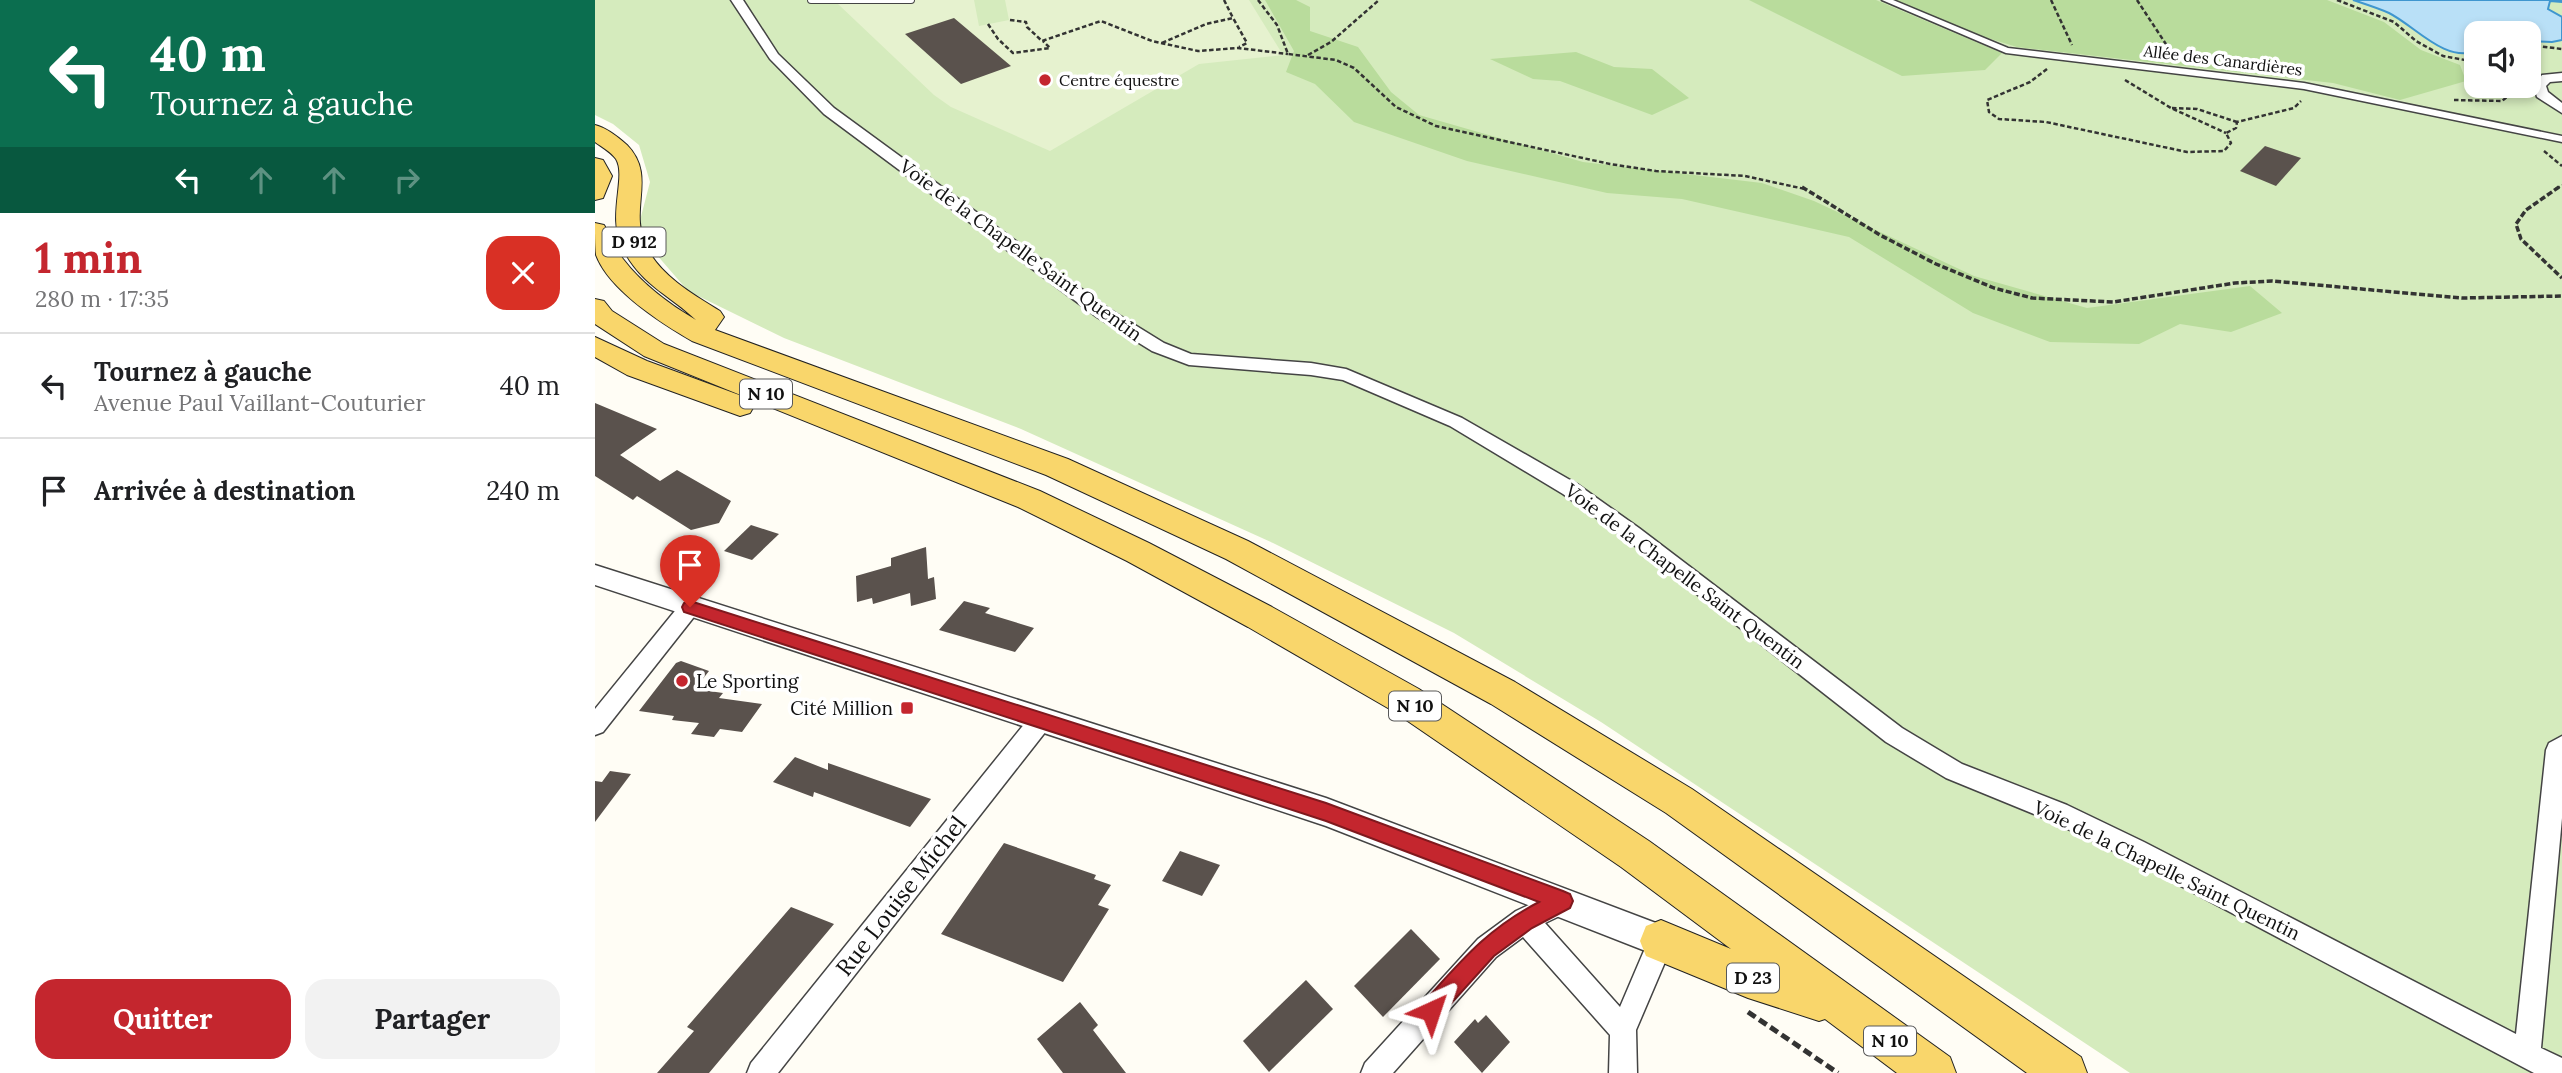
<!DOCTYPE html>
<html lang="fr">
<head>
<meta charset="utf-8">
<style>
	:root { --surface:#fff; --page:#f2f2f2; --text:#202124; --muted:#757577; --line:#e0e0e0; --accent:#c4262e }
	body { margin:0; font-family:Lora,serif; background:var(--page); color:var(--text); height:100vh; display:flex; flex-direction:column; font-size:26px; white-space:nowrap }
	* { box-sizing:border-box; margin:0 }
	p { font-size:23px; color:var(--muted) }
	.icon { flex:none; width:38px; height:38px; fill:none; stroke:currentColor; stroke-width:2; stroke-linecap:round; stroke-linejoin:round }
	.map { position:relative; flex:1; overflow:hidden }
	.side { display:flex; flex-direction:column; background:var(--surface); width:595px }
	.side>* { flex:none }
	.banner { background:#0b6e4f; color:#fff; overflow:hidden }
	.fabs { position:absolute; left:1869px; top:21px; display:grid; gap:14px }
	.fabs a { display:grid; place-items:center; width:77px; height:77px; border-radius:14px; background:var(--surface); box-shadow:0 4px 10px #0003; font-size:35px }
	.pin { position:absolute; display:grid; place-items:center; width:60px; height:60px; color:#fff; margin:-72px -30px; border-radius:50% 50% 50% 0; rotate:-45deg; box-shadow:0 0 7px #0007 }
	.pin .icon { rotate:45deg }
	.me { position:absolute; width:77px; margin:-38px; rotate:42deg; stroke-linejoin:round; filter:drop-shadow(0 0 5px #0008) }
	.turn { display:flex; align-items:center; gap:24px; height:147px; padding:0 35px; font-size:32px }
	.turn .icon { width:91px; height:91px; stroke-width:2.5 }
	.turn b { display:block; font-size:49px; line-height:60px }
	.lanes { display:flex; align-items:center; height:66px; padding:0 35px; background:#0003; justify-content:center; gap:35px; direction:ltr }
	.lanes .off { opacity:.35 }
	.round { display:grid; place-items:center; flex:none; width:74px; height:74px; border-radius:21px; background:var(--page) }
	.overview { display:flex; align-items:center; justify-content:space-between; height:119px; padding:0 35px }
	h1 { font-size:42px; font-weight:700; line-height:52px; color:var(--accent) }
	.action { display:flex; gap:14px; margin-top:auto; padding:14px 35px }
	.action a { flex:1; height:80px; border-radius:21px; background:var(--accent); color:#fff; font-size:28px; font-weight:700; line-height:80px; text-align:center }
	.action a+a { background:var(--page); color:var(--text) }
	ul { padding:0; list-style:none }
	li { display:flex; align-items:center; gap:21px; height:105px; padding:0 35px; border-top:2px solid var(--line) }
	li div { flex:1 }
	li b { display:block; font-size:26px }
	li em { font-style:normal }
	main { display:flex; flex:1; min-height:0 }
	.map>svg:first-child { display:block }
</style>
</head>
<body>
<main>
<section class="side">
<div class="banner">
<div class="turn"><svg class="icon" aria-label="left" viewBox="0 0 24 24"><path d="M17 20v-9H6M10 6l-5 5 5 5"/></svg><div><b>40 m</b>Tournez à gauche</div></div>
<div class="lanes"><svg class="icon" aria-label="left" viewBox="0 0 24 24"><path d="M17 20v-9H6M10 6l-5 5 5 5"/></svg><svg class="icon off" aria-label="ahead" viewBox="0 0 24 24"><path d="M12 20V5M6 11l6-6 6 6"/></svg><svg class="icon off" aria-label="ahead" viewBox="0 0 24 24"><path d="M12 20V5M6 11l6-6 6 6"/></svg><svg class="icon off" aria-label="right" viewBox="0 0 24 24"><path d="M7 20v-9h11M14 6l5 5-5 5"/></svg></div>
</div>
<div class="overview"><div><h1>1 min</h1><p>280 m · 17:35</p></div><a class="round" style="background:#d93025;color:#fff"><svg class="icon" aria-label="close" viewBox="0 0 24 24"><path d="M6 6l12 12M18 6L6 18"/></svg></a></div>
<ul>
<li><svg class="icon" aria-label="left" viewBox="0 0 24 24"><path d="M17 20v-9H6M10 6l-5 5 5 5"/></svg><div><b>Tournez à gauche</b><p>Avenue Paul Vaillant-Couturier</p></div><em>40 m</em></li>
<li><svg class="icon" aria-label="arrive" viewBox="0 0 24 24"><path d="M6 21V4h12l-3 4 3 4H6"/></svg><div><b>Arrivée à destination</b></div><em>240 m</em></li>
</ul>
<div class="action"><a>Quitter</a><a>Partager</a></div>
</section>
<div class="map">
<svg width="1967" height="1073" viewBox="0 0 1967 1073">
	<rect width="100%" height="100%" fill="#fffdf5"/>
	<!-- green -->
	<path fill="#d5ebbd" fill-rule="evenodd" d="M0,0H1967V1073H1535L1006,722L859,633L678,543L426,429L189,338L93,291L42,232L55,182L44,145L18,124L0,115ZM1881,33H1934V86H1881Z"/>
	<!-- forest -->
	<g fill="#b9dc9c">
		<polygon points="670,0 701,0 715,7 715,31 763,47 796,92 824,115 988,162 1167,183 1219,201 1379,276 1492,308 1655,286 1687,313 1636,332 1585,324 1544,344 1455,342 1378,313 1254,237 1087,199 1012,193 872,161 759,122 720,84 691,72 699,51"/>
		<polygon points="1154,0 1281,0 1407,53 1390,70 1307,76"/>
		<polygon points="1298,0 1732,0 1789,22 1826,50 1865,65 1871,81 1805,100 1738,83 1422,47 1386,36"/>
		<polygon points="981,52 1019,67 1057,69 1094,98 1057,115 965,81 938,79 895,59"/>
	</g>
	<!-- pitch -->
	<polygon fill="#e6f2cf" points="249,0 379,0 384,26 414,20 410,0 654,0 688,55 604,64 455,151 356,107 339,95 243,4"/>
	<!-- water -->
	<path fill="#b9e0f7" stroke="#3f96cf" stroke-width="2" d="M1758,0H1967V2L1955,1L1953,9L1967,17V40L1957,42L1934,41V33H1881V51C1850,63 1820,26 1794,13C1783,8 1770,4 1758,0Z"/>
	<!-- building -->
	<g fill="#5a524d">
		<polygon points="359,18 416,66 366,84 310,34"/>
		<polygon points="1670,146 1706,158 1681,186 1645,171"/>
		<polygon points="0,403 62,429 25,455 65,481 82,470 136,501 124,523 96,530 42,496 38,500 0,476"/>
		<polygon points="156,525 184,534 157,560 129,551"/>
		<polygon points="331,547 333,579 339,577 341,599 316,606 315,593 278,604 277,598 262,602 261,576 296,566 296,558"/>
		<polygon points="369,601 395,608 390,613 439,628 420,652 344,630"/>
		<polygon points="86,661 114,671 100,689 128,693 124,698 167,704 147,732 125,729 119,737 96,734 104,723 77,720 79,716 44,711 81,663"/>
		<polygon points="200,757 233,770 233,763 336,799 315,827 219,792 218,797 178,782"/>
		<polygon points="15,771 36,774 0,822 0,781 7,782"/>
		<polygon points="409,843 501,875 499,879 516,885 503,905 514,909 468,982 346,934"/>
		<polygon points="585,851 625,865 607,896 567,881"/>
		<polygon points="196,907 239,924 114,1073 62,1073 99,1031 92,1027"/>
		<polygon points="816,929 845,959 788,1017 759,986"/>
		<polygon points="711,980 738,1009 674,1072 648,1041"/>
		<polygon points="485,1002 503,1025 498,1030 531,1073 468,1073 442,1039"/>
		<polygon points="891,1015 915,1042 887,1073 859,1042 880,1019 883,1023"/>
	</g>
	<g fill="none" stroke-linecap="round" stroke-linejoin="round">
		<!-- service casing -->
		<g stroke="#444" stroke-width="8">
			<polyline id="service" points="216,0 316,0"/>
		</g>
		<!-- pedestrian casing -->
		<g stroke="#444" stroke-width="3">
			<polygon id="pedestrian" points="1287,0 1298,0 1413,48 1709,83 1967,136 1967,142 1709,89 1411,53"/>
		</g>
		<!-- minor casing -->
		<g stroke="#444" stroke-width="3">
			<g id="minor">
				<polygon points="136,0 148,0 183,54 239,108 514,309 569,343 596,354 716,363 751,369 867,418 982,484 1044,528 1307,728 1367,764 1472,805 1549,842 1921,1034 1951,750 1954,743 1967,736 1967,818 1946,1048 1967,1058 1967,1073 1939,1073 1533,858 1456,821 1351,778 1291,742 1030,538 968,494 855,426 748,380 716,375 594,365 557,351 502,317 229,114 175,59"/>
				<polygon points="1967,73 1967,81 1955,82 1951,86 1953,92 1967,103 1967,113 1942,97 1939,86 1947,75"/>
				<polygon points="95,599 102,601 105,607 102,613 8,732 0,735 0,709 88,601"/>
				<polygon points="447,709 455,712 458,719 455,726 183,1073 152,1073 156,1063 439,712"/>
				<polygon points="968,889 977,892 980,901 977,910 950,923 1025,1007 1057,932 1066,928 1075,932 1079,941 1041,1030 1042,1073 1014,1073 1015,1035 928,937 901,957 798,1073 766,1073 770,1063 883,939 921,911"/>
			</g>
		</g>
		<!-- tertiary casing -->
		<g stroke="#444" stroke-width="3">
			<polygon id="tertiary" points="0,565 731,798 1066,925 1077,930 1082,941 1077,952 1066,957 731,826 0,585"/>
		</g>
		<!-- primary casing -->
		<g stroke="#222" stroke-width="2">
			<g id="primary">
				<path d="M0,125C12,128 23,137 32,145C63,177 32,209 52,248C66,276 99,295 125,311L129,317L120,330L473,459L653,541L920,682L1097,789L1486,1057L1492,1073H1432L1071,813L896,704L631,559L451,475L97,341C66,323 14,290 1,255C0,246 0,232 0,223L9,225C16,236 20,248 28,259C48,285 74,304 101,320C75,295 47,286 28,249C11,217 32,177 21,159C16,152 7,147 0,142Z"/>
				<polygon points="0,158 8,160 17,176 8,198 0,200"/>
				<polygon points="0,299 9,301 17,311 69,344 445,491 554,543 677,607 824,689 1054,841 1355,1057 1361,1073 1302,1073 1230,1019 1224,1021 1153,998 1051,956 1045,941 1051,926 1066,920 1136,949 1026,867 798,711 653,627 532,561 423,507 49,356 0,324"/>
				<polygon points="0,337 52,361 155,399 159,406 155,413 145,416 32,375 0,357"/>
			</g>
		</g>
		<!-- path-far2 -->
		<g stroke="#333" stroke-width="2.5" stroke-dasharray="4.5 2.5" stroke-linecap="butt">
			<polyline points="629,0 638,18"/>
			<polyline points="663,0 682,25 693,54 741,60 759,68 801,107 841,126 1015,164 1061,171 1150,176 1210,189"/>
			<polyline points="1456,0 1477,45"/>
			<polyline points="1542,0 1580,58"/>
			<polyline points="1742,0 1799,22 1821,41 1848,56 1881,62"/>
			<polyline points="415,20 431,22 432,27 447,41 506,21 557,41 603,51 643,48 693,54"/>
			<polyline points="393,24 403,39 418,53 455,48 448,41"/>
			<polyline points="567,43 611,24 638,18 652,43 644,47"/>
			<polyline points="1934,45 1967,49"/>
			<polyline points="713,55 736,42 784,0"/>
			<polyline points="1452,69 1435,82 1392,100 1394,112 1404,119 1451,122 1592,152 1629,151 1636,143 1631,133 1641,128 1642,122 1699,108 1706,101"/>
			<polyline points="1530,80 1576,108 1631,133"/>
			<polyline points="1859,100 1907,101 1912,97 1904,86"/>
			<polyline points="1577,108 1602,109 1642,122"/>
			<polyline points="1949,151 1967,166"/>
			<polyline points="1961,189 1967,185"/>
		</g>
		<!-- path-far1 -->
		<g stroke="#333" stroke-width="3.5" stroke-dasharray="6 2.5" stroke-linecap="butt">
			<polyline points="1207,187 1285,235 1341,264 1399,288 1437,298 1518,302 1640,283 1677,281 1867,298 1967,296"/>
			<polyline points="1964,187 1931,210 1921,224 1926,239 1967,278"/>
		</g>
		<!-- path -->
		<polyline stroke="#333" stroke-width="5" stroke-dasharray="9 4.5" stroke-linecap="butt" points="1153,1012 1243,1073"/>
		<!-- service -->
		<use href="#service" stroke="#fff" stroke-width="6"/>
		<!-- pedestrian -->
		<use href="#pedestrian" fill="#fff" fill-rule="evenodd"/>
		<!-- minor -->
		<use href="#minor" fill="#fff" fill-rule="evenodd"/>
		<!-- tertiary -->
		<use href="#tertiary" fill="#fff" fill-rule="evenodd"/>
		<!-- primary -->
		<use href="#primary" fill="#f9d66b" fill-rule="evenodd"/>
	</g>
	<!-- route -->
	<path fill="#c4262e" stroke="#7f191e" stroke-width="2" d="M95,601L731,803L968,891L975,894L978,901L975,908L937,928L899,956L843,1018L836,1021L828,1018L825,1011L828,1003C867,960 892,929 944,902L731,821L89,612L87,607L89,603Z"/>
	<!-- markers -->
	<g fill="#c4262e" stroke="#fff" stroke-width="2.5">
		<circle cx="450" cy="80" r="7"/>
		<circle cx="87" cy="681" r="7"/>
		<rect x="305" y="701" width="14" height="14" rx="3.5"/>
	</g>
	<g text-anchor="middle" stroke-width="7" stroke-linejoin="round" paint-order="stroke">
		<!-- far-street labels -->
		<g font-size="16" fill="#111" stroke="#fff">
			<text transform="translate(1628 60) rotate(7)" y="6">Allée des Canardières</text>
		</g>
		<!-- far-poi labels -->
		<g font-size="16" fill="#111" stroke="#fff" text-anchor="start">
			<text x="464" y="86">Centre équestre</text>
		</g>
		<!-- shield labels -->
		<g fill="#fff" stroke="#585858" stroke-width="2">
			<rect x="7.5" y="227.5" width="63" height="29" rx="5"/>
			<rect x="145" y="379.5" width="52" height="29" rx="5"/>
			<rect x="794" y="691.5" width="52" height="29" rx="5"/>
			<rect x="1132" y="963.5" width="52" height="29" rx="5"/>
			<rect x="1269" y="1026.5" width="52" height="29" rx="5"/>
		</g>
		<g font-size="18" font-weight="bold" fill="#111">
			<text x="39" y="248">D 912</text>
			<text x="171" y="400">N 10</text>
			<text x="820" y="712">N 10</text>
			<text x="1158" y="984">D 23</text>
			<text x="1295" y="1047">N 10</text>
		</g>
		<!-- street labels -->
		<g font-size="19" fill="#111" stroke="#fff">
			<text transform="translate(426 250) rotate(36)" y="7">Voie de la Chapelle Saint Quentin</text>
			<text transform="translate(1090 576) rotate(37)" y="7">Voie de la Chapelle Saint Quentin</text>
			<text transform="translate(1572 870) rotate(26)" y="7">Voie de la Chapelle Saint Quentin</text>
		</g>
		<!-- poi labels -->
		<g font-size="19" fill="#111" stroke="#fff" text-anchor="start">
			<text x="101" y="688">Le Sporting</text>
			<text x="298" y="715" text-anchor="end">Cité Million</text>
		</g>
		<!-- near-street labels -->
		<g font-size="23" fill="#111" stroke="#fff">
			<text transform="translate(306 896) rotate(-52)" y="8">Rue Louise Michel</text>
		</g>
	</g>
</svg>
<div class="fabs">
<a><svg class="icon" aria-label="sound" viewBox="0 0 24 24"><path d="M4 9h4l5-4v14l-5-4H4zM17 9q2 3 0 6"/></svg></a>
</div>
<div class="pin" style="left:95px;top:607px;background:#d93025"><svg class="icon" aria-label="arrive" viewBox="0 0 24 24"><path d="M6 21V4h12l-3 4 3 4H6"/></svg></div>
<svg class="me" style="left:836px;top:1011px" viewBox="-20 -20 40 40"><path d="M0-17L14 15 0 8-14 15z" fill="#c4262e" stroke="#fff" stroke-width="4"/></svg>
</div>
</main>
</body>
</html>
